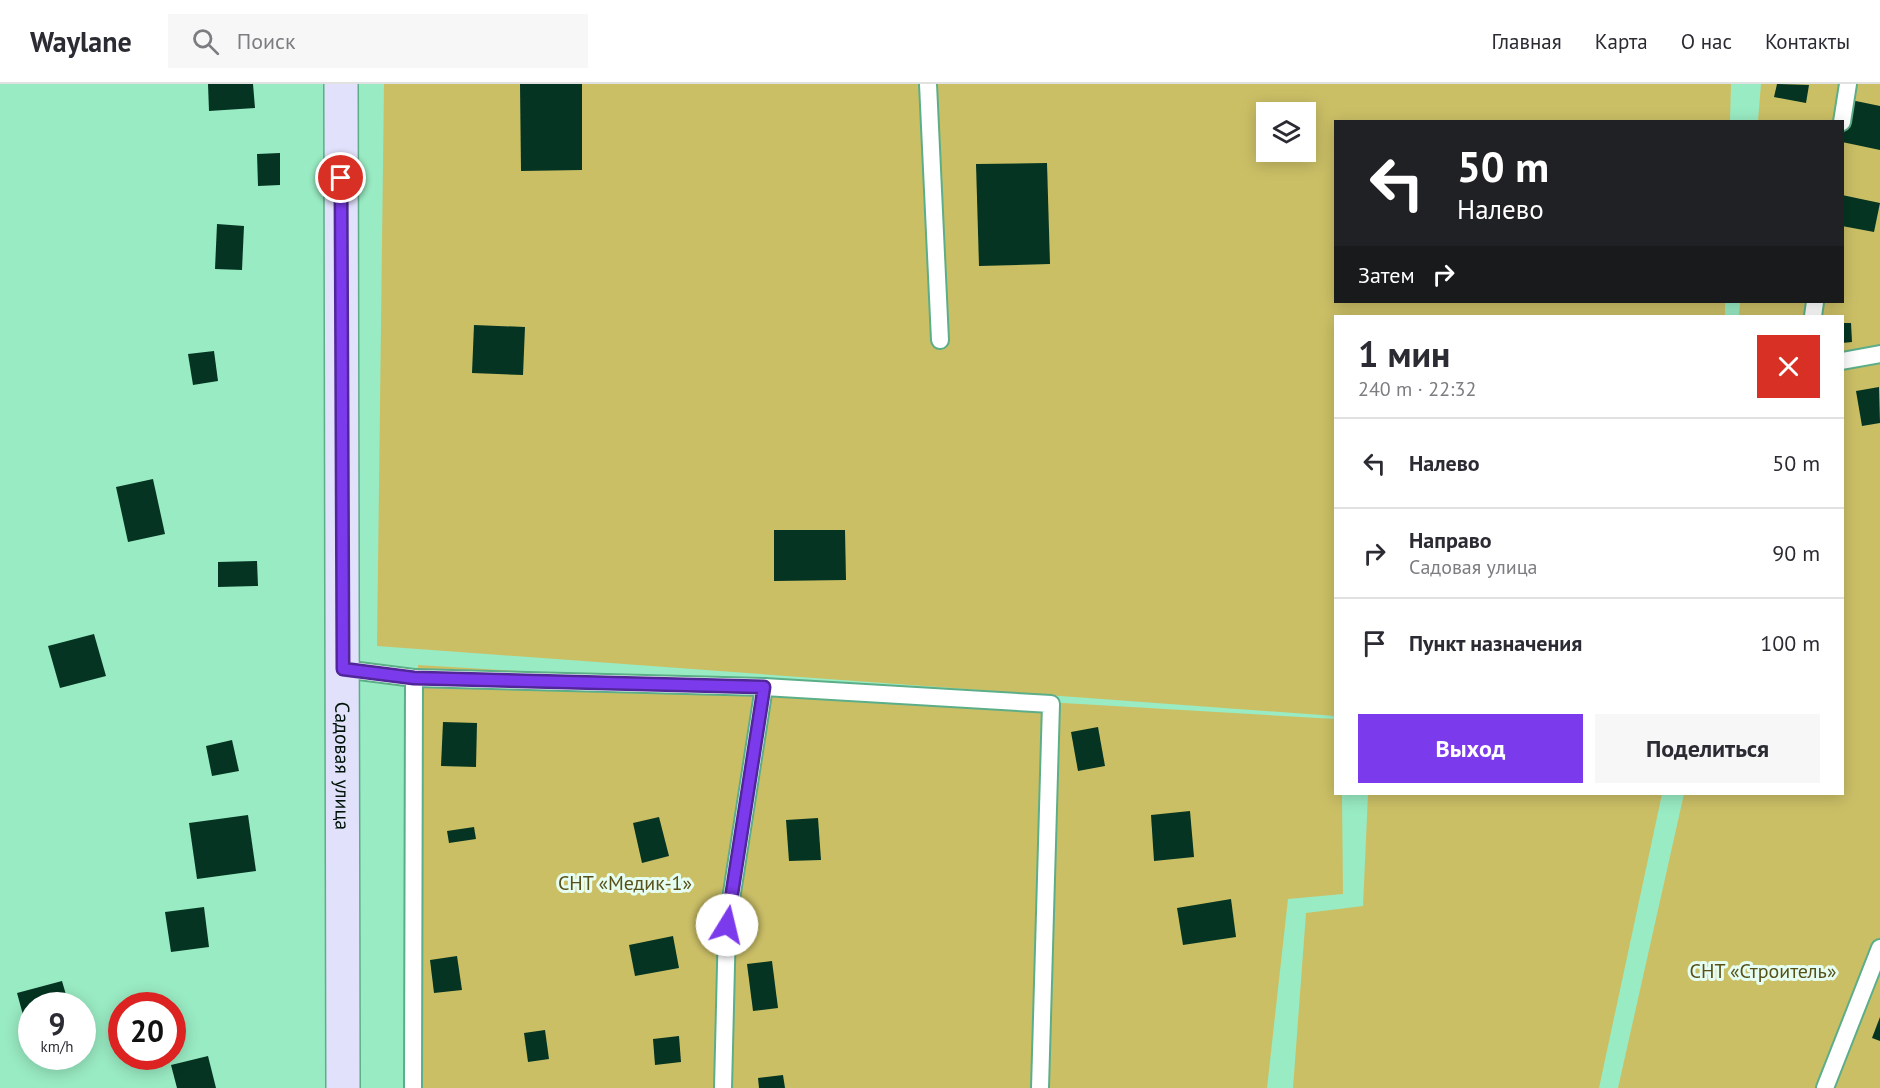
<!DOCTYPE html>
<html lang="ru">
<head>
<meta charset="utf-8">
<style>
	:root { --surface:#fff; --page:#f7f7f7; --text:#2b2b33; --muted:#7c7c81; --line:#e1e1e2; --accent:#7c3aed }
	body { margin:0; font-family:"PT Sans",sans-serif; background:var(--page); color:var(--text); height:100vh; display:flex; flex-direction:column; font-size:22px; white-space:nowrap }
	* { box-sizing:border-box; margin:0 }
	p { font-size:20px; color:var(--muted) }
	.icon { flex:none; width:33px; height:33px; fill:none; stroke:currentColor; stroke-width:2; stroke-linecap:round; stroke-linejoin:round }
	.map { position:relative; flex:1; overflow:hidden }
	.details { position:absolute; left:1334px; top:231px; width:510px; height:480px; display:flex; flex-direction:column; background:var(--surface); border-radius:0px; box-shadow:0 3px 15px #0003 }
	.details>* { flex:none }
	.guide { position:absolute; left:1334px; top:36px; width:510px; height:183px; border-radius:0px; box-shadow:0 3px 15px #0003; background:#202124; color:#fff; overflow:hidden }
	.tools { position:absolute; left:1256px; top:18px; display:grid; gap:12px }
	.tools a { display:grid; place-items:center; width:60px; height:60px; border-radius:0px; background:var(--surface); box-shadow:0 3px 15px #0003; font-size:30px }
	.speed { position:absolute; left:18px; top:908px; display:flex; gap:12px; font-size:30px; font-weight:700; text-align:center }
	.speed>* { display:grid; place-content:center; width:78px; height:78px; border-radius:50%; background:var(--surface); box-shadow:0 3px 15px #0003; line-height:1 }
	.speed small { font-size:15px; font-weight:400 }
	.speed .limit { border:9px solid #d22; background:#fff; color:#111 }
	.pin { position:absolute; display:grid; place-items:center; width:51px; height:51px; color:#fff; margin:-26px; border:3px solid #fff; border-radius:50%; box-shadow:0 2px 6px #0007 }
	.me { position:absolute; width:66px; margin:-33px; rotate:9deg; stroke-linejoin:round; filter:drop-shadow(0 0 4px #0008) }
	.turn { display:flex; align-items:center; gap:21px; height:126px; padding:0 24px; font-size:27px }
	.turn .icon { width:78px; height:78px; stroke-width:2.5 }
	.turn b { display:block; font-size:42px; line-height:51px }
	.then { display:flex; align-items:center; height:57px; padding:0 24px; background:#0003; gap:12px; font-size:22px }
	.round { display:grid; place-items:center; flex:none; width:63px; height:63px; border-radius:0px; background:var(--page) }
	.head { display:flex; align-items:center; justify-content:space-between; height:102px; padding:0 24px }
	h1 { font-size:36px; font-weight:700; line-height:45px }
	.action { display:flex; gap:12px; margin-top:auto; padding:12px 24px }
	.action a { flex:1; height:69px; border-radius:0px; background:var(--accent); color:#fff; font-size:24px; font-weight:700; line-height:69px; text-align:center }
	.action a+a { background:var(--page); color:var(--text) }
	ul { padding:0; list-style:none }
	li { display:flex; align-items:center; gap:18px; height:90px; padding:0 24px; border-top:2px solid var(--line) }
	li div { flex:1 }
	li b { display:block; font-size:22px }
	li em { font-style:normal }
	header { display:flex; align-items:center; gap:36px; box-sizing:border-box; height:84px; padding:0 30px; background:var(--surface); border-bottom:2px solid var(--line) }
	header strong { font-size:28px }
	nav { display:flex; gap:33px; margin-inline-start:auto; font-size:21px }
	.search { width:420px; height:54px; background:var(--page); display:flex; align-items:center; gap:15px; box-sizing:border-box; padding:0 21px; border-radius:0px; color:var(--muted); font-size:22px }
	.map>svg:first-child { display:block }
</style>
</head>
<body>
<header>
<strong>Waylane</strong>
<div class="search"><svg class="icon" aria-label="search" viewBox="0 0 24 24"><circle cx="10" cy="10" r="6"/><path d="M15 15l6 6"/></svg>Поиск</div>
<nav><a>Главная</a><a>Карта</a><a>О нас</a><a>Контакты</a></nav>
</header>
<div class="map">
<svg width="1880" height="1004" viewBox="0 0 1880 1004">
	<rect width="100%" height="100%" fill="#99ebc3"/>
	<!-- green -->
	<g fill="#cbbf66" fill-rule="evenodd">
		<path d="M384,0H1731L1730,37L1335,38V218H1725V232H1335V632L377,562ZM1266,28H1305V68H1266Z"/>
		<polygon points="1761,0 1880,0 1880,1004 1618,1004 1684,710 1842,710 1842,232 1739,232 1740,218 1842,218 1842,38 1758,37"/>
		<polygon points="418,581 1335,635 1335,710 1342,710 1343,810 1288,815 1267,1004 421,1004"/>
		<polygon points="1368,710 1662,710 1599,1004 1293,1004 1306,829 1363,822"/>
	</g>
	<!-- building -->
	<g fill="#053522">
		<polygon points="208,0 253,0 255,24 209,27"/>
		<polygon points="520,0 582,0 582,86 521,87"/>
		<polygon points="1777,0 1809,1 1806,19 1774,13"/>
		<polygon points="1851,16 1880,22 1880,66 1842,58"/>
		<polygon points="280,69 280,101 258,102 257,70"/>
		<polygon points="1047,79 1050,180 979,182 976,80"/>
		<polygon points="1842,111 1880,119 1874,148 1842,142"/>
		<polygon points="217,140 244,142 242,186 215,185"/>
		<polygon points="1842,239 1851,239 1852,258 1842,259"/>
		<polygon points="474,241 525,243 523,291 472,289"/>
		<polygon points="214,267 218,297 193,301 188,270"/>
		<polygon points="1879,303 1880,339 1862,342 1856,307"/>
		<polygon points="153,395 165,450 128,458 116,403"/>
		<polygon points="774,446 845,446 846,496 774,497"/>
		<polygon points="257,477 258,502 218,503 218,478"/>
		<polygon points="94,550 106,592 60,604 48,562"/>
		<polygon points="443,638 477,639 476,683 441,682"/>
		<polygon points="1098,643 1105,682 1078,687 1071,648"/>
		<polygon points="232,656 239,687 212,692 206,662"/>
		<polygon points="1190,727 1194,773 1154,777 1151,731"/>
		<polygon points="248,731 256,787 197,795 189,739"/>
		<polygon points="659,733 669,772 642,779 633,739"/>
		<polygon points="818,734 821,776 789,777 786,736"/>
		<polygon points="474,743 476,755 449,759 447,747"/>
		<polygon points="1231,815 1236,853 1183,861 1177,824"/>
		<polygon points="204,823 209,863 171,868 165,828"/>
		<polygon points="673,852 679,884 635,892 629,861"/>
		<polygon points="457,872 462,906 434,909 430,876"/>
		<polygon points="772,877 778,924 753,927 747,880"/>
		<polygon points="62,897 69,921 32,921 32,948 28,949 17,909"/>
		<polygon points="1880,933 1880,957 1872,954"/>
		<polygon points="545,946 549,975 528,978 524,949"/>
		<polygon points="679,952 681,978 655,981 653,955"/>
		<polygon points="208,972 216,1004 177,1004 171,981"/>
		<polygon points="783,991 785,1004 759,1004 758,994"/>
	</g>
	<g fill="none" stroke-linecap="round" stroke-linejoin="round">
		<!-- lane casing -->
		<g stroke="#5cae88" stroke-width="20">
			<g id="lane">
				<polyline points="928,0 940,256"/>
				<polyline points="1842,38 1848,0"/>
				<polyline points="1813,232 1815,218"/>
				<polyline points="1842,277 1880,270"/>
				<polyline points="343,585 414,594 413,1004"/>
				<polyline points="414,594 764,603 1051,620 1040,1004"/>
				<polyline points="723,1004 727,841 764,603"/>
				<polyline points="1825,1004 1880,864"/>
			</g>
		</g>
		<!-- secondary casing -->
		<g stroke="#5cae88" stroke-width="36">
			<g id="secondary">
				<path id="s1" d="M341,0L343,1004"/>
			</g>
		</g>
		<!-- lane -->
		<use href="#lane" stroke="#fff" stroke-width="16"/>
		<!-- secondary -->
		<use href="#secondary" stroke="#e1e1fb" stroke-width="33"/>
	</g>
	<g fill="none" stroke-linecap="round" stroke-linejoin="round">
		<!-- route casing -->
		<g stroke="#51269a" stroke-width="15">
			<polyline id="route" points="341,94 343,585 414,594 764,603 727,841"/>
		</g>
		<!-- route -->
		<use href="#route" stroke="#7c3aed" stroke-width="10"/>
	</g>
	<g text-anchor="middle" stroke-width="6" stroke-linejoin="round" paint-order="stroke">
		<!-- street labels -->
		<g font-size="20" fill="#001409" stroke="#e6fef1">
			<text dy="7" stroke="none"><textPath href="#s1" startOffset="682">Садовая улица</textPath></text>
		</g>
		<!-- park labels -->
		<g font-size="20" fill="#575018" stroke="#e6fef1">
			<text x="625" y="806">СНТ «Медик-1»</text>
			<text x="1763" y="894">СНТ «Строитель»</text>
		</g>
	</g>
</svg>
<div class="tools">
<a><svg class="icon" aria-label="layers" viewBox="0 0 24 24"><path d="M12 4l9 5-9 5-9-5zM3 14l9 5 9-5"/></svg></a>
</div>
<div class="speed"><div>9<small>km/h</small></div><div class="limit">20</div></div>
<div class="pin" style="left:341px;top:94px;background:#d93025"><svg class="icon" aria-label="arrive" viewBox="0 0 24 24"><path d="M6 21V4h12l-3 4 3 4H6"/></svg></div>
<svg class="me" style="left:727px;top:841px" viewBox="-20 -20 40 40"><circle r="19" fill="#fff"/><path d="M0-13L10 11 0 6-10 11z" fill="#7c3aed"/></svg>
<div class="guide">
<div class="turn"><svg class="icon" aria-label="left" viewBox="0 0 24 24"><path d="M17 20v-9H6M10 6l-5 5 5 5"/></svg><div><b>50 m</b>Налево</div></div>
<div class="then">Затем<svg class="icon" aria-label="right" viewBox="0 0 24 24"><path d="M7 20v-9h11M14 6l5 5-5 5"/></svg></div>
</div>
<section class="details">
<div class="head"><div><h1>1 мин</h1><p>240 m · 22:32</p></div><a class="round" style="background:#d93025;color:#fff"><svg class="icon" aria-label="close" viewBox="0 0 24 24"><path d="M6 6l12 12M18 6L6 18"/></svg></a></div>
<ul>
<li><svg class="icon" aria-label="left" viewBox="0 0 24 24"><path d="M17 20v-9H6M10 6l-5 5 5 5"/></svg><div><b>Налево</b></div><em>50 m</em></li>
<li><svg class="icon" aria-label="right" viewBox="0 0 24 24"><path d="M7 20v-9h11M14 6l5 5-5 5"/></svg><div><b>Направо</b><p>Садовая улица</p></div><em>90 m</em></li>
<li><svg class="icon" aria-label="arrive" viewBox="0 0 24 24"><path d="M6 21V4h12l-3 4 3 4H6"/></svg><div><b>Пункт назначения</b></div><em>100 m</em></li>
</ul>
<div class="action"><a>Выход</a><a>Поделиться</a></div>
</section>
</div>
</body>
</html>
